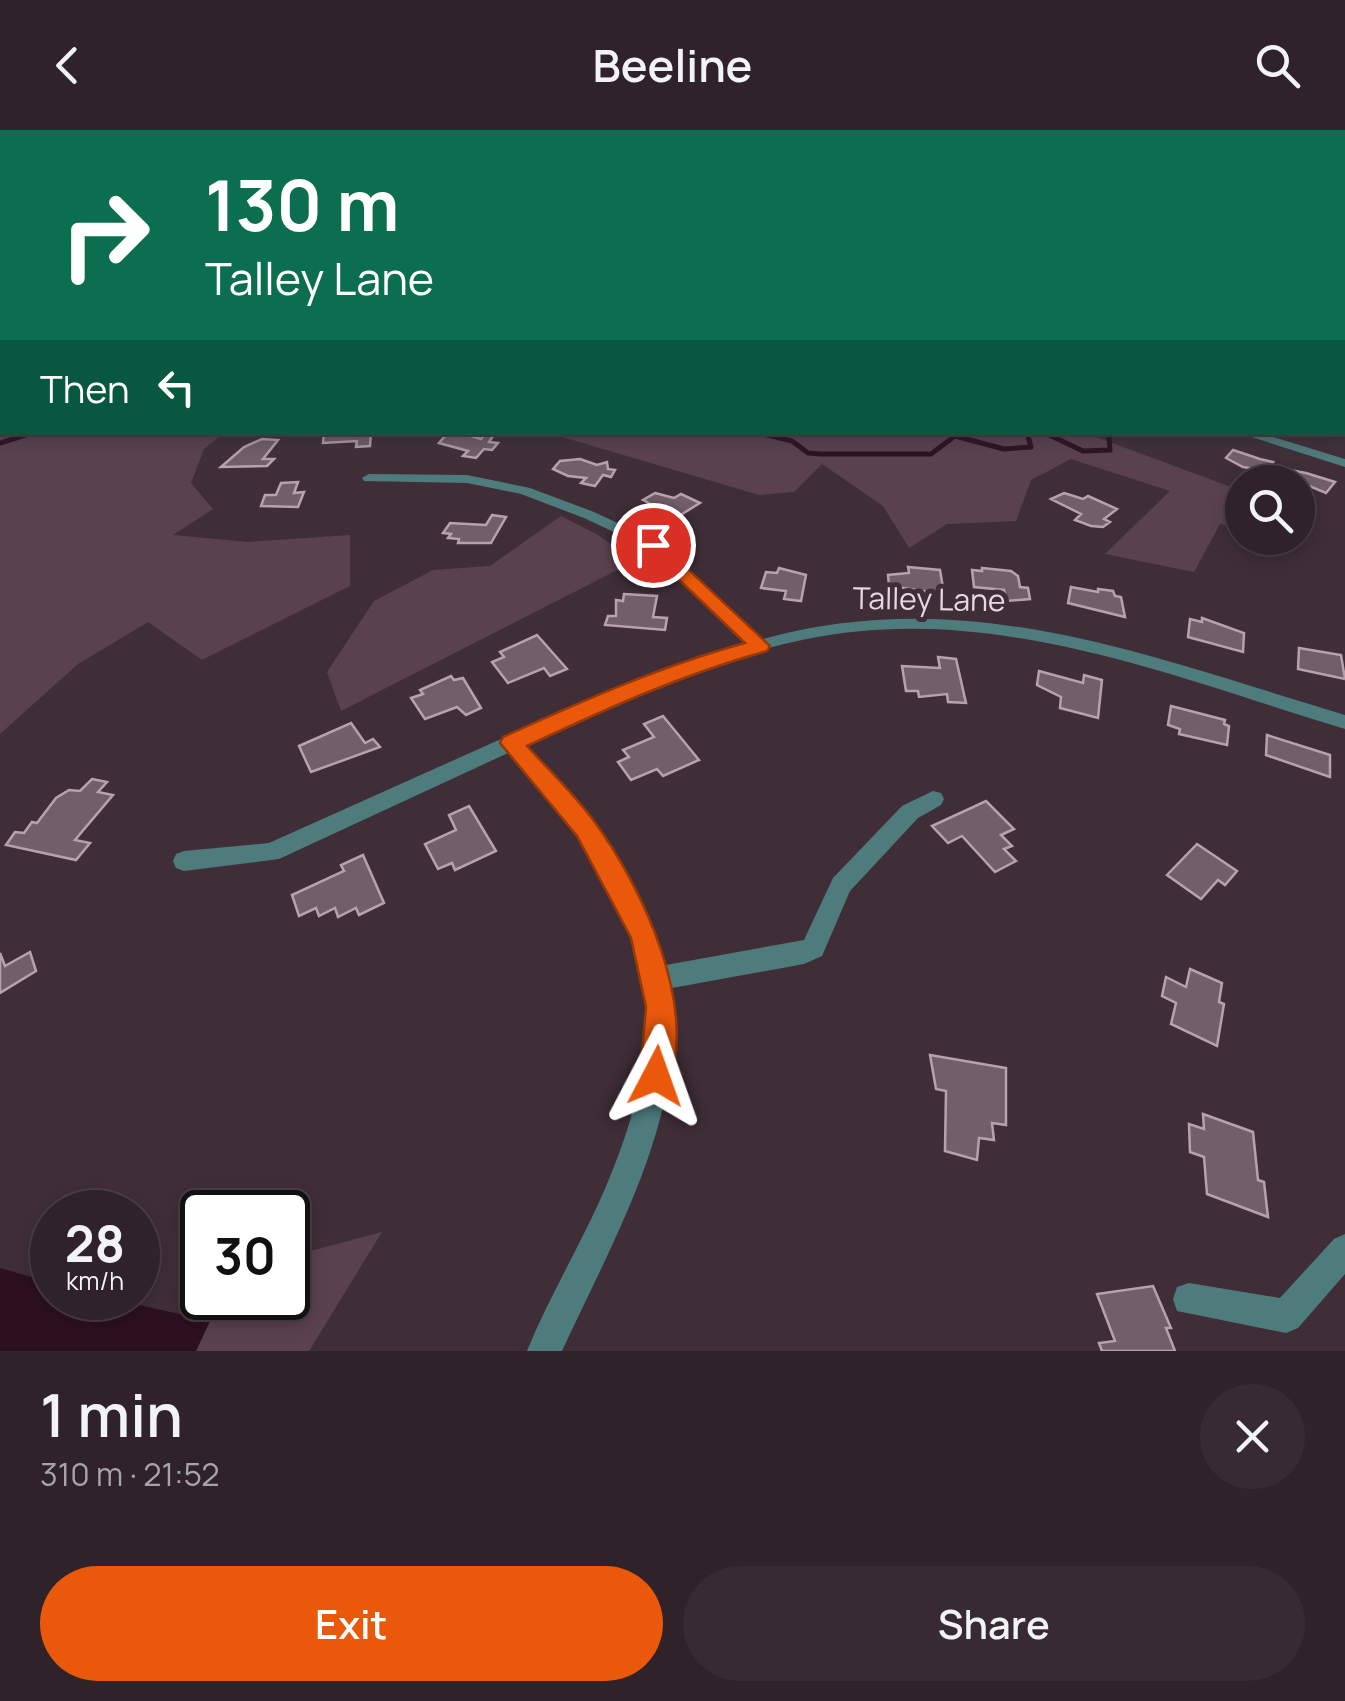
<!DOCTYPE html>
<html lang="en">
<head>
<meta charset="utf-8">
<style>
	:root { --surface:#2f2229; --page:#372a31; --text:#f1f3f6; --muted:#a7a4a8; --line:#4a3f46; --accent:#ea580c }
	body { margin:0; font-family:Manrope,sans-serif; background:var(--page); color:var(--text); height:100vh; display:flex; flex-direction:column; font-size:38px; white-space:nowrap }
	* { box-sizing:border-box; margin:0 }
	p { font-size:32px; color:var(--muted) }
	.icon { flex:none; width:55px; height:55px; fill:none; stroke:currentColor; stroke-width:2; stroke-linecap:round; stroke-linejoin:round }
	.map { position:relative; height:1221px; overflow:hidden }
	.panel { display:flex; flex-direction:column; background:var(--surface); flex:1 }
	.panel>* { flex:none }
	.top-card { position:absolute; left:0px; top:0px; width:1345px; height:305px; box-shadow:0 5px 15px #0003,0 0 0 2px var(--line); background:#0b6e4f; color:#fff; overflow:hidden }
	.tools { position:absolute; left:1225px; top:335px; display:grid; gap:20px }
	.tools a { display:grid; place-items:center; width:90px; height:90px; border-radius:50%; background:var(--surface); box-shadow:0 5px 15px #0003,0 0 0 2px var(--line); font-size:50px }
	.speed { position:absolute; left:30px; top:1060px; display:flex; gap:20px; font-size:50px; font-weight:700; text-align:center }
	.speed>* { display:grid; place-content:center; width:130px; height:130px; border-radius:50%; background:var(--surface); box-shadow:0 5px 15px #0003,0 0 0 2px var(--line); line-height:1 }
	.speed small { font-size:25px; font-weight:400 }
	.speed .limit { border:5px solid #111; border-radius:15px; background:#fff; color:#111 }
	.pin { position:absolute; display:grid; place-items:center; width:85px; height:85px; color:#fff; margin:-42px; border:5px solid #fff; border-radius:50%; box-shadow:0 2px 10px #0007 }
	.me { position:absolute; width:110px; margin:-55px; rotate:4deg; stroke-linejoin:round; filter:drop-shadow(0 0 8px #0008) }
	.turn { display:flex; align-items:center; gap:35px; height:210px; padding:0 40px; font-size:45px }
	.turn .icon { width:130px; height:130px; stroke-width:2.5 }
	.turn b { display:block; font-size:70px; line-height:85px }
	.then { display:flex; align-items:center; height:95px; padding:0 40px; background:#0003; gap:20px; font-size:38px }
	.round { display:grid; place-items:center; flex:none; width:105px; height:105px; border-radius:52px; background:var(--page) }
	.summary { display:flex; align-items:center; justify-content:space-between; height:170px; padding:0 40px }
	h1 { font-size:60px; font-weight:600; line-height:75px }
	.cta { display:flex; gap:20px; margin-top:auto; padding:20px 40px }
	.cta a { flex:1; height:115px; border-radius:60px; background:var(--accent); color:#fff; font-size:40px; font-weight:600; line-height:115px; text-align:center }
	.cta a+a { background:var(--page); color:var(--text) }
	header { display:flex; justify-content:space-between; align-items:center; height:130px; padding:0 40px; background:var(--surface); font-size:45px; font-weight:600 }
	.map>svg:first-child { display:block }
</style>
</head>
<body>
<header><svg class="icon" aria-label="back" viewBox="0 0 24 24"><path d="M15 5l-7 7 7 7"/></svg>Beeline<svg class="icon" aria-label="search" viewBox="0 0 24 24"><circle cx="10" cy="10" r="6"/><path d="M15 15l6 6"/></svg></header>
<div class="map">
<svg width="1345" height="1221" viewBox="0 0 1345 1221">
	<rect width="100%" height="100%" fill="#3f2e37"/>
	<!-- green -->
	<g fill="#5a414e">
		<polygon points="0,169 2,302 223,303 204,319 191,353 213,379 173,405 248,412 350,405 350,456 202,530 148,492 78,534 0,604"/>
		<polygon points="1003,303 1045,306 1048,303 1085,303 1242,361 1242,398 1220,394 1194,442 1105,424 1170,361 1071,329 1031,350 1016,391 947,394 909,418 883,376 822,334 794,362 759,365 549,303"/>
		<polygon points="561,386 598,405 635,431 341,581 327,542 374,471 433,440 490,436"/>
		<polygon points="382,1102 309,1221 196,1221 221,1168 288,1168 288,1127"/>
	</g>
	<!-- water -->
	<polygon fill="#2c1020" points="0,1138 52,1153 52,1168 108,1168 210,1191 196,1221 0,1221"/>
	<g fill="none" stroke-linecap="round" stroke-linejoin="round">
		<!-- stream -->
		<g stroke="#2c1020" stroke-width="5">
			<polyline points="755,302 792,311 808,323 821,324 931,324 955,306 1004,319 1031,317 1028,306 1040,302"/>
			<polyline points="1043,302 1083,321 1110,320 1109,306"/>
			<polyline points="0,313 35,302"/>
		</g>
	</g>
	<!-- building -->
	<g fill="#725e68" stroke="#b7a1ac" stroke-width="2.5">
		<polygon points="371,302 370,316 356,317 357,311 323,313 324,303"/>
		<polygon points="465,304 481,309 484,305 493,306 489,312 498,313 492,320 484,319 476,328 463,326 468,321 439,313 445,306"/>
		<polygon points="262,309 278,310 263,329 274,329 267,336 221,337 244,317"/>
		<polygon points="1233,320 1260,329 1273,332 1266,341 1243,337 1226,328"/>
		<polygon points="580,329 597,335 607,332 608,339 615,340 611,347 603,345 595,356 581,353 586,348 568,346 553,339 560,331"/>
		<polygon points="1290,340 1306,343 1335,352 1326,363 1285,346"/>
		<polygon points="298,352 294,363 304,362 298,377 261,376 265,365 276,365 281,353"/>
		<polygon points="655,363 674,368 681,364 700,373 669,392 658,386 666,382 643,370"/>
		<polygon points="1064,363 1083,369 1088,366 1117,379 1104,389 1110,392 1103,397 1091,396 1075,390 1081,384 1051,369"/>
		<polygon points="492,385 506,387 491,413 458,413 459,409 448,408 451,404 443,403 450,393 486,395"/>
		<polygon points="908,437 940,440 944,464 889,456 888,445 909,443"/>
		<polygon points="779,438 806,445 801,471 784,469 786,461 761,458 766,442 777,443"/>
		<polygon points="982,438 1011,441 1018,446 1020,457 1028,458 1030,469 1006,471 1004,460 974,457 972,440 982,441"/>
		<polygon points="1071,457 1098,462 1098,459 1113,461 1115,466 1121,467 1125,487 1068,473"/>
		<polygon points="624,464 657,466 653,487 667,488 665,500 605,495 608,486 616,486 616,470 623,471"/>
		<polygon points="1202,488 1244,503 1243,522 1188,507 1190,489 1202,492"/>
		<polygon points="537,505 567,539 550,546 544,538 508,553 492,532 504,527 500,522"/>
		<polygon points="1299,518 1341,525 1345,549 1298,539"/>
		<polygon points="938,527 956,529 966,573 948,572 947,564 919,567 918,561 906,561 902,536 940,538"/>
		<polygon points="1039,541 1083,553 1084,545 1102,550 1098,588 1060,578 1061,567 1037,555"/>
		<polygon points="451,546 454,550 463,548 481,578 466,585 457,577 425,589 411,568 423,564 420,560"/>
		<polygon points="1171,576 1225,590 1224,594 1229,596 1227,615 1179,604 1180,599 1168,595"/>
		<polygon points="663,586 699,630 663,646 657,639 631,650 618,632 629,627 623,620 654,607 644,594"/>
		<polygon points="351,593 365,613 373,609 380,617 311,642 299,616"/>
		<polygon points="1267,605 1330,625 1330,647 1266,625"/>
		<polygon points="92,649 107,652 98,662 113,665 75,710 90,713 76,730 6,715 15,702 24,703 32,692 37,693 56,668 69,660 80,661"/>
		<polygon points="986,671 1014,699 1001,705 1012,716 1004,719 1016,731 995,742 962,706 948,713 932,696"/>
		<polygon points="469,676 496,721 455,740 452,733 438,739 425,714 456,700 449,685"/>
		<polygon points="1197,714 1237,741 1225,755 1218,750 1201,769 1167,745"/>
		<polygon points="363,725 384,773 359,785 356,778 338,787 335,778 319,786 316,778 299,786 292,765 344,741 341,735"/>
		<polygon points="30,822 36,841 0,863 0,823 5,836"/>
		<polygon points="1190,839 1222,853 1219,872 1224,874 1217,916 1171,894 1176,873 1162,866 1166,847 1186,857"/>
		<polygon points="930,925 1006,938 1006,995 992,993 994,1010 979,1008 977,1030 945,1021 946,961 936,959"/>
		<polygon points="1203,984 1253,1002 1258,1050 1264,1052 1268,1087 1207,1064 1204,1027 1190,1022 1189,994 1204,999"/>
		<polygon points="1153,1156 1171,1198 1166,1198 1175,1221 1102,1221 1099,1213 1115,1211 1097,1164"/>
	</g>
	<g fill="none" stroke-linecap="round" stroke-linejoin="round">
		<!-- minor -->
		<g fill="#4e7c7c" fill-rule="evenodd">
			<polygon points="1342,195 1345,196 1345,204 1342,204"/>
			<polygon points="1236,302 1257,302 1345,329 1345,337"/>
			<path d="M369,344L467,345L530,358L594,382L658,412L763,509C968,452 1150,527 1345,585V599C1170,546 989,470 802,510C706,530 615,574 525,615C589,683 635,746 666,835L804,810L833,748L902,676L933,661L941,663L944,669L941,675L918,688L850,761L822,826L804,834L672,858C686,987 614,1108 562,1221H527C551,1162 585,1108 609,1049C687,862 635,765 508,623L279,729L184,741L176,738L173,731L176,724L184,721L269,713L608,561L698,527L746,513L648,418L584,388L521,364L467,353L364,351L362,348Z"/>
			<polygon points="1345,1104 1345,1144 1298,1198 1286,1203 1177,1181 1173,1169 1177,1157 1189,1153 1280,1168 1334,1109"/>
		</g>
	</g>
	<!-- sky -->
	<linearGradient id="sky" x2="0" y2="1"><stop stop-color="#23191e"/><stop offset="0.49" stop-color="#524c5e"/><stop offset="1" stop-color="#524c5e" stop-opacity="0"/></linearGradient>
	<rect width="1345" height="333" fill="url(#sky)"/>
	<!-- route -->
	<path fill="#ea580c" stroke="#983908" stroke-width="2.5" d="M653,410L659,412L770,516L767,521C683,544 606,579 527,616C549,640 574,664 594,691C641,755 700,878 667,957L656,962L645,957L640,946L646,877L631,808L577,706L500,613L503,607C582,571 661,536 745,513L647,419V412Z"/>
	<g text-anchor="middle" stroke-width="10" stroke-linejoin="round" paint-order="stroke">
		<!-- street labels -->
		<g font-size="30" fill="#e6dae0" stroke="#3f2e37">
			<text transform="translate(929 470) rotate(1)" y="10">Talley Lane</text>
		</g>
	</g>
</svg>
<div class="tools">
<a><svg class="icon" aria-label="search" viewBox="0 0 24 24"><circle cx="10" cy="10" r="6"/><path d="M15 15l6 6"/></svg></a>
</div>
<div class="speed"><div>28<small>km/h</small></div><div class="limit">30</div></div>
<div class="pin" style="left:653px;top:415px;background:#d93025"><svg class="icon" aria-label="arrive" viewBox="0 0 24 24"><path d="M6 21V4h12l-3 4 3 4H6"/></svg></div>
<svg class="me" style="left:656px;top:946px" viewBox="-20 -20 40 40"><path d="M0-17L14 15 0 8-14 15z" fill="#ea580c" stroke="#fff" stroke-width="4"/></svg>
<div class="top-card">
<div class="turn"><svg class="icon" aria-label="right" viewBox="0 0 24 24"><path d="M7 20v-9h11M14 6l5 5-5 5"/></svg><div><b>130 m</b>Talley Lane</div></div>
<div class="then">Then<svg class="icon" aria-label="left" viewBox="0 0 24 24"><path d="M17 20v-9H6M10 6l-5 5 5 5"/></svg></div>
</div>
</div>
<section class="panel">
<div class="summary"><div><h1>1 min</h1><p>310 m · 21:52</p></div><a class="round"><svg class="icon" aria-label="close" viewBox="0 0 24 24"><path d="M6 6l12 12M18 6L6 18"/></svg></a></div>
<div class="cta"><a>Exit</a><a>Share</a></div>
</section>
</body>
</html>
